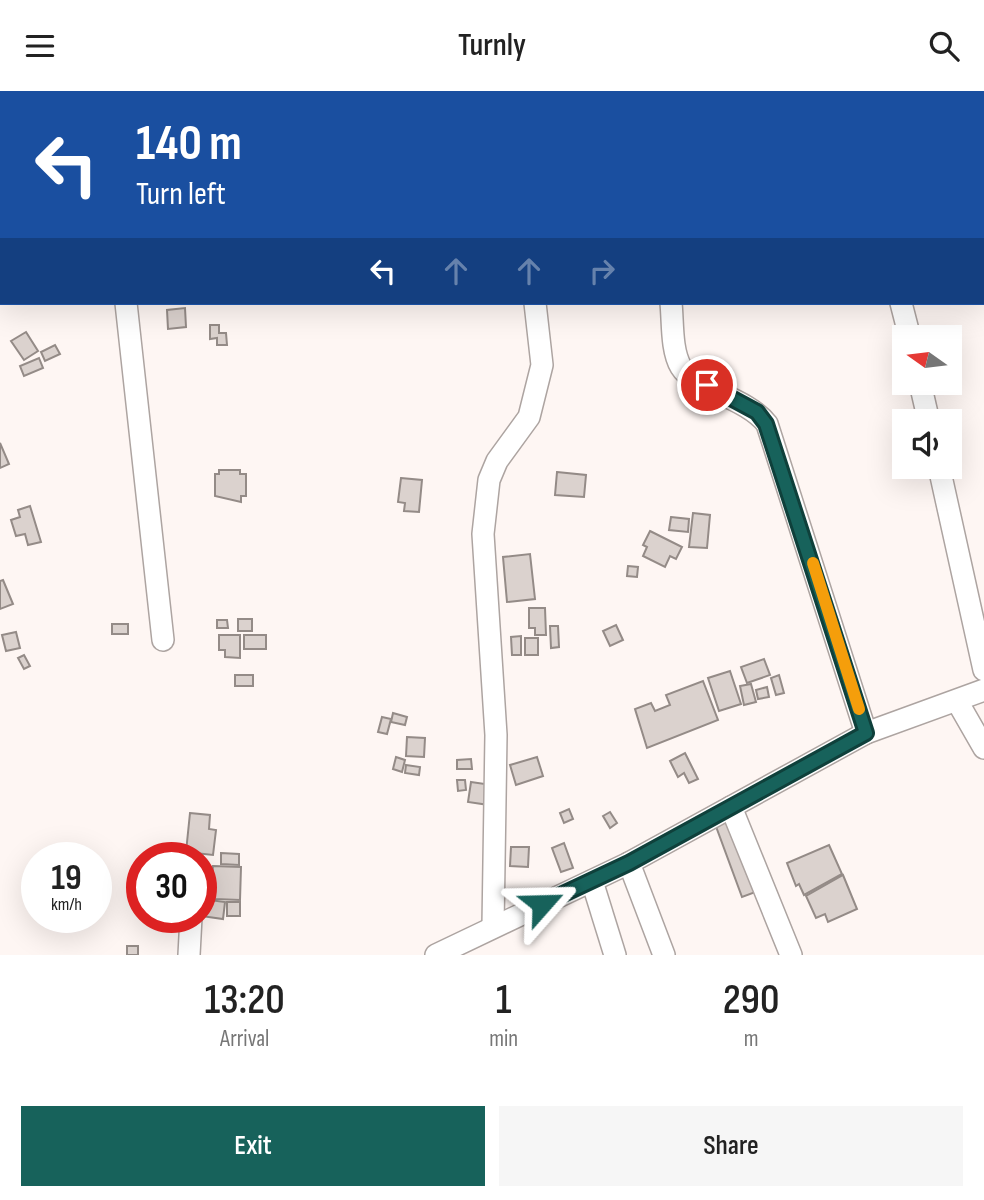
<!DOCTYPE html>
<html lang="en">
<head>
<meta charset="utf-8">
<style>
	:root { --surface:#fff; --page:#f6f6f6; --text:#222; --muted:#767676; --accent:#17625b }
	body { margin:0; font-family:"Sofia Sans Condensed",sans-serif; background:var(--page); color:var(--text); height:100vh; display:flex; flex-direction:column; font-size:26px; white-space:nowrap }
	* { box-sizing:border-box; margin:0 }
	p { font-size:23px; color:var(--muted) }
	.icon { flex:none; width:38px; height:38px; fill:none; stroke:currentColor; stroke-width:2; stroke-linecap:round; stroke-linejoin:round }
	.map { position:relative; height:864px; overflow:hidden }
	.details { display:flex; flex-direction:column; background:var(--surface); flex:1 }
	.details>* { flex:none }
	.top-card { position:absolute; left:0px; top:0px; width:985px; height:214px; box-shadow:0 7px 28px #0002; background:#1a4fa0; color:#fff; overflow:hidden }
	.needle { width:46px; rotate:284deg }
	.tools { position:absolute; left:892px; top:234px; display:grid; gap:14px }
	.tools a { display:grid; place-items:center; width:70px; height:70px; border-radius:0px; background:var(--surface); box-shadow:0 7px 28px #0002; font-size:35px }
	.speed { position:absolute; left:21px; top:751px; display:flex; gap:14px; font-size:35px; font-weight:700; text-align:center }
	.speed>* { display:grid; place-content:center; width:91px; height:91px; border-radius:50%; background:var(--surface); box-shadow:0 7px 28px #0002; line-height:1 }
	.speed small { font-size:18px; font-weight:400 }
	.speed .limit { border:10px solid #d22; background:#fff; color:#111 }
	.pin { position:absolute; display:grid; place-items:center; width:60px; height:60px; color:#fff; margin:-30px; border:4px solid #fff; border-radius:50%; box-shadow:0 2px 7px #0007 }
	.me { position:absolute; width:77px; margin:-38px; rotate:65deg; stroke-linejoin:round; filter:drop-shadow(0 0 5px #0008) }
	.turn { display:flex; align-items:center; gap:24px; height:147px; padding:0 21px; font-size:32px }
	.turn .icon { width:91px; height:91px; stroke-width:2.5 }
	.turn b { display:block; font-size:49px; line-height:60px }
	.lanes { display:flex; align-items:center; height:66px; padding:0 21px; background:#0003; justify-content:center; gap:35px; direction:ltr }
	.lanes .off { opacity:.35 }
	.eta { display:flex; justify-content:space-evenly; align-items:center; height:119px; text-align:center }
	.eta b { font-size:42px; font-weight:600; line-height:49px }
	.cta { display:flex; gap:14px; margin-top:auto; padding:14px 21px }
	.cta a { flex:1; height:80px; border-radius:0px; background:var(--accent); color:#fff; font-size:28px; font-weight:600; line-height:80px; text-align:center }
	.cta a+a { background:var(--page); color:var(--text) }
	header { display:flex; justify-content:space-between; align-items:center; height:91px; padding:0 21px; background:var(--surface); font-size:32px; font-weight:600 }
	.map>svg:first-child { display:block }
</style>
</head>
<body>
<header><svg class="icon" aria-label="menu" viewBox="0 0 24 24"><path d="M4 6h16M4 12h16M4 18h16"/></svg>Turnly<svg class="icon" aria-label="search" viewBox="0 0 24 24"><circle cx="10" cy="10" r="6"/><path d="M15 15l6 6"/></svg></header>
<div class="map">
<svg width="984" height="864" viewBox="0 0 984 864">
	<rect width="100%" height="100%" fill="#fef6f3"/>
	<!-- building -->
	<g fill="#dbd2ce" stroke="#948b87" stroke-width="2">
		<polygon points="185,217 186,236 168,238 167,219"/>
		<polygon points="210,234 219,234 219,242 226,242 227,254 217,254 217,247 210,248"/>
		<polygon points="26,241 38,260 24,269 11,250"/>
		<polygon points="55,254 60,263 45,270 41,261"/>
		<polygon points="39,267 43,277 24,285 20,275"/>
		<polygon points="0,352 9,373 0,377"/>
		<polygon points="219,379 240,379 240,383 246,383 246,405 241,405 241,411 215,405 215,383 219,383"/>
		<polygon points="557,381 586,384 584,406 555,404"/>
		<polygon points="401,387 422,389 419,421 404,420 405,412 398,411"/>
		<polygon points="30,415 41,451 28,454 25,443 16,445 11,429 20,426 18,419"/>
		<polygon points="693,422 710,424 707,457 689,456"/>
		<polygon points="671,426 689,428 688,441 669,439"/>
		<polygon points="650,440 682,456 676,468 670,465 665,476 643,465 647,456 643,454"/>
		<polygon points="530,463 535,508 507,511 503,466"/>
		<polygon points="628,475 638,476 637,486 627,485"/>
		<polygon points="3,489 13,513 0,518 0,490"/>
		<polygon points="529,517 545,517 546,544 535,544 535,537 529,537"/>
		<rect x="238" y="528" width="14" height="12"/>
		<polygon points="217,529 227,529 228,537 217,537"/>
		<rect x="112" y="533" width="16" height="10"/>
		<polygon points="616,534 623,549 610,555 603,540"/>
		<polygon points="550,535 558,535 559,556 551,557"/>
		<polygon points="16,541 20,557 6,560 2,544"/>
		<polygon points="219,544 240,544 240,567 225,566 225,559 219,559"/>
		<rect x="244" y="544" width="22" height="14"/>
		<polygon points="521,545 521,564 512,564 511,546"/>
		<rect x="525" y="547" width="13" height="17"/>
		<polygon points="24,564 30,575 24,578 18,567"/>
		<polygon points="764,568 770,584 747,592 741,576"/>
		<polygon points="730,580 741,613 719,620 708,587"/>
		<rect x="235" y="584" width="18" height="11"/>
		<polygon points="779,584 784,602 776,604 771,587"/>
		<polygon points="703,590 718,629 647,657 635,618 651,612 655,620 670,614 666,604"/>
		<polygon points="751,593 756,611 744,614 740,595"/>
		<polygon points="767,596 769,606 758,608 756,599"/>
		<polygon points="393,622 407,626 405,634 391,631"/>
		<polygon points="382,626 391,628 387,643 378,641"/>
		<polygon points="407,646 425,647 424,666 406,665"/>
		<polygon points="685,662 698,688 689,692 684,682 678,686 670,670"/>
		<polygon points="396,666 405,669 402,681 393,678"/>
		<polygon points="537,666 543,685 516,694 510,674"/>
		<polygon points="471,668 472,678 457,678 457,669"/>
		<polygon points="406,674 420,676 419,684 405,682"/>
		<polygon points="457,689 465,689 466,699 458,700"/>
		<polygon points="471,691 492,694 489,714 468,711"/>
		<polygon points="569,718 573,728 564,732 560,722"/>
		<polygon points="610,721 617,732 610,737 603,725"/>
		<polygon points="190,722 210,724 209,738 216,739 213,764 186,761"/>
		<polygon points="733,722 761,799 742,806 714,730"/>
		<polygon points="564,752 573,777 561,781 552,757"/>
		<polygon points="829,754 842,783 804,804 799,793 796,795 787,772"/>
		<polygon points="511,756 529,756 528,776 510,775"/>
		<polygon points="221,762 239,763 239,774 221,773"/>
		<polygon points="213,775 241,776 240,809 214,808 214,798 205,797 206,785 212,786"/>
		<polygon points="843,784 857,818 828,831 825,823 816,827 806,805"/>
		<polygon points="202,808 225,811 223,828 201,825"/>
		<rect x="227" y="811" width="13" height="14"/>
		<rect x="127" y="855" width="11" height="9"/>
	</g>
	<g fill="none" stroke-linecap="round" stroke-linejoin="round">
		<!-- minor casing -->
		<g stroke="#ada4a1" stroke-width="24">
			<g id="minor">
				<polyline points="106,0 106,2"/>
				<polyline points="279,0 282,2"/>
				<polyline points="363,0 364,2"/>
				<polyline points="126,212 163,549"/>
				<path d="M671,212C673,231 671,259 681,276C695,299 746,306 767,333L866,642"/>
				<polyline points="901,212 910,247"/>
				<polyline points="920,292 929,331"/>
				<polyline points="939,376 984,579"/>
				<polyline points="957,610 984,657"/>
				<polyline points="731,716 791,864"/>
				<polyline points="629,772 664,864"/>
				<polyline points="592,790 615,864"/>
				<polyline points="493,835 496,644 483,443 489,389 497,370 529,326 542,274 535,212"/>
				<polyline points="189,864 191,826"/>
				<polyline points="436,864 629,772 866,642 984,599"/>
			</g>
		</g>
		<!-- minor -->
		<use href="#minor" stroke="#fff" stroke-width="21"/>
	</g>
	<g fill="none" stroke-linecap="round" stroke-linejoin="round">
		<!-- route casing -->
		<g stroke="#0f403b" stroke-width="18">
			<polyline id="route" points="542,813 629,772 866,642 766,333 757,321 707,294"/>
		</g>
		<!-- route -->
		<use href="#route" stroke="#17625b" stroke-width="12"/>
		<!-- slow -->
		<polyline stroke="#f59e0b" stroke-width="12" points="813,472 859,618"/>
	</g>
</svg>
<div class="tools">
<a><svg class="needle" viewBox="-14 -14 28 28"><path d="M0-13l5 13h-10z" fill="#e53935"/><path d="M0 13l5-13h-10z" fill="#767676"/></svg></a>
<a><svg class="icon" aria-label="sound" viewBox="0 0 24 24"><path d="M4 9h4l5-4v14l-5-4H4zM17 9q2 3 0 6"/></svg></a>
</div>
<div class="speed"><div>19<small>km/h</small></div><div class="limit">30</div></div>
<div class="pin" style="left:707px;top:294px;background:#d93025"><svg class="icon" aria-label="arrive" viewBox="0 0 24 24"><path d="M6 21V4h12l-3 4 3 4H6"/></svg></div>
<svg class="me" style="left:542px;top:813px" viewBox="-20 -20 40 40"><path d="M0-17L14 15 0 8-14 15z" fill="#17625b" stroke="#fff" stroke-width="4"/></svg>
<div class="top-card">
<div class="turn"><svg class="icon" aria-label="left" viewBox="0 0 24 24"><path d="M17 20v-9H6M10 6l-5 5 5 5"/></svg><div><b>140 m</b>Turn left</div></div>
<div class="lanes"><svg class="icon" aria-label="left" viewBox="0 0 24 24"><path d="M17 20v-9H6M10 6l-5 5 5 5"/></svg><svg class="icon off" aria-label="ahead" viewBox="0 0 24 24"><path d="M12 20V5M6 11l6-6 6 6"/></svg><svg class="icon off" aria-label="ahead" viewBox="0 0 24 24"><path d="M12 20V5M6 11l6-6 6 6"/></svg><svg class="icon off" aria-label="right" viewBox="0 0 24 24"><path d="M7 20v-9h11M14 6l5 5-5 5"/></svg></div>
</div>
</div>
<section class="details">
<div class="eta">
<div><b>13:20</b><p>Arrival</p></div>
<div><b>1</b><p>min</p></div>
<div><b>290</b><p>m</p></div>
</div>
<div class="cta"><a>Exit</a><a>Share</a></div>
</section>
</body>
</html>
